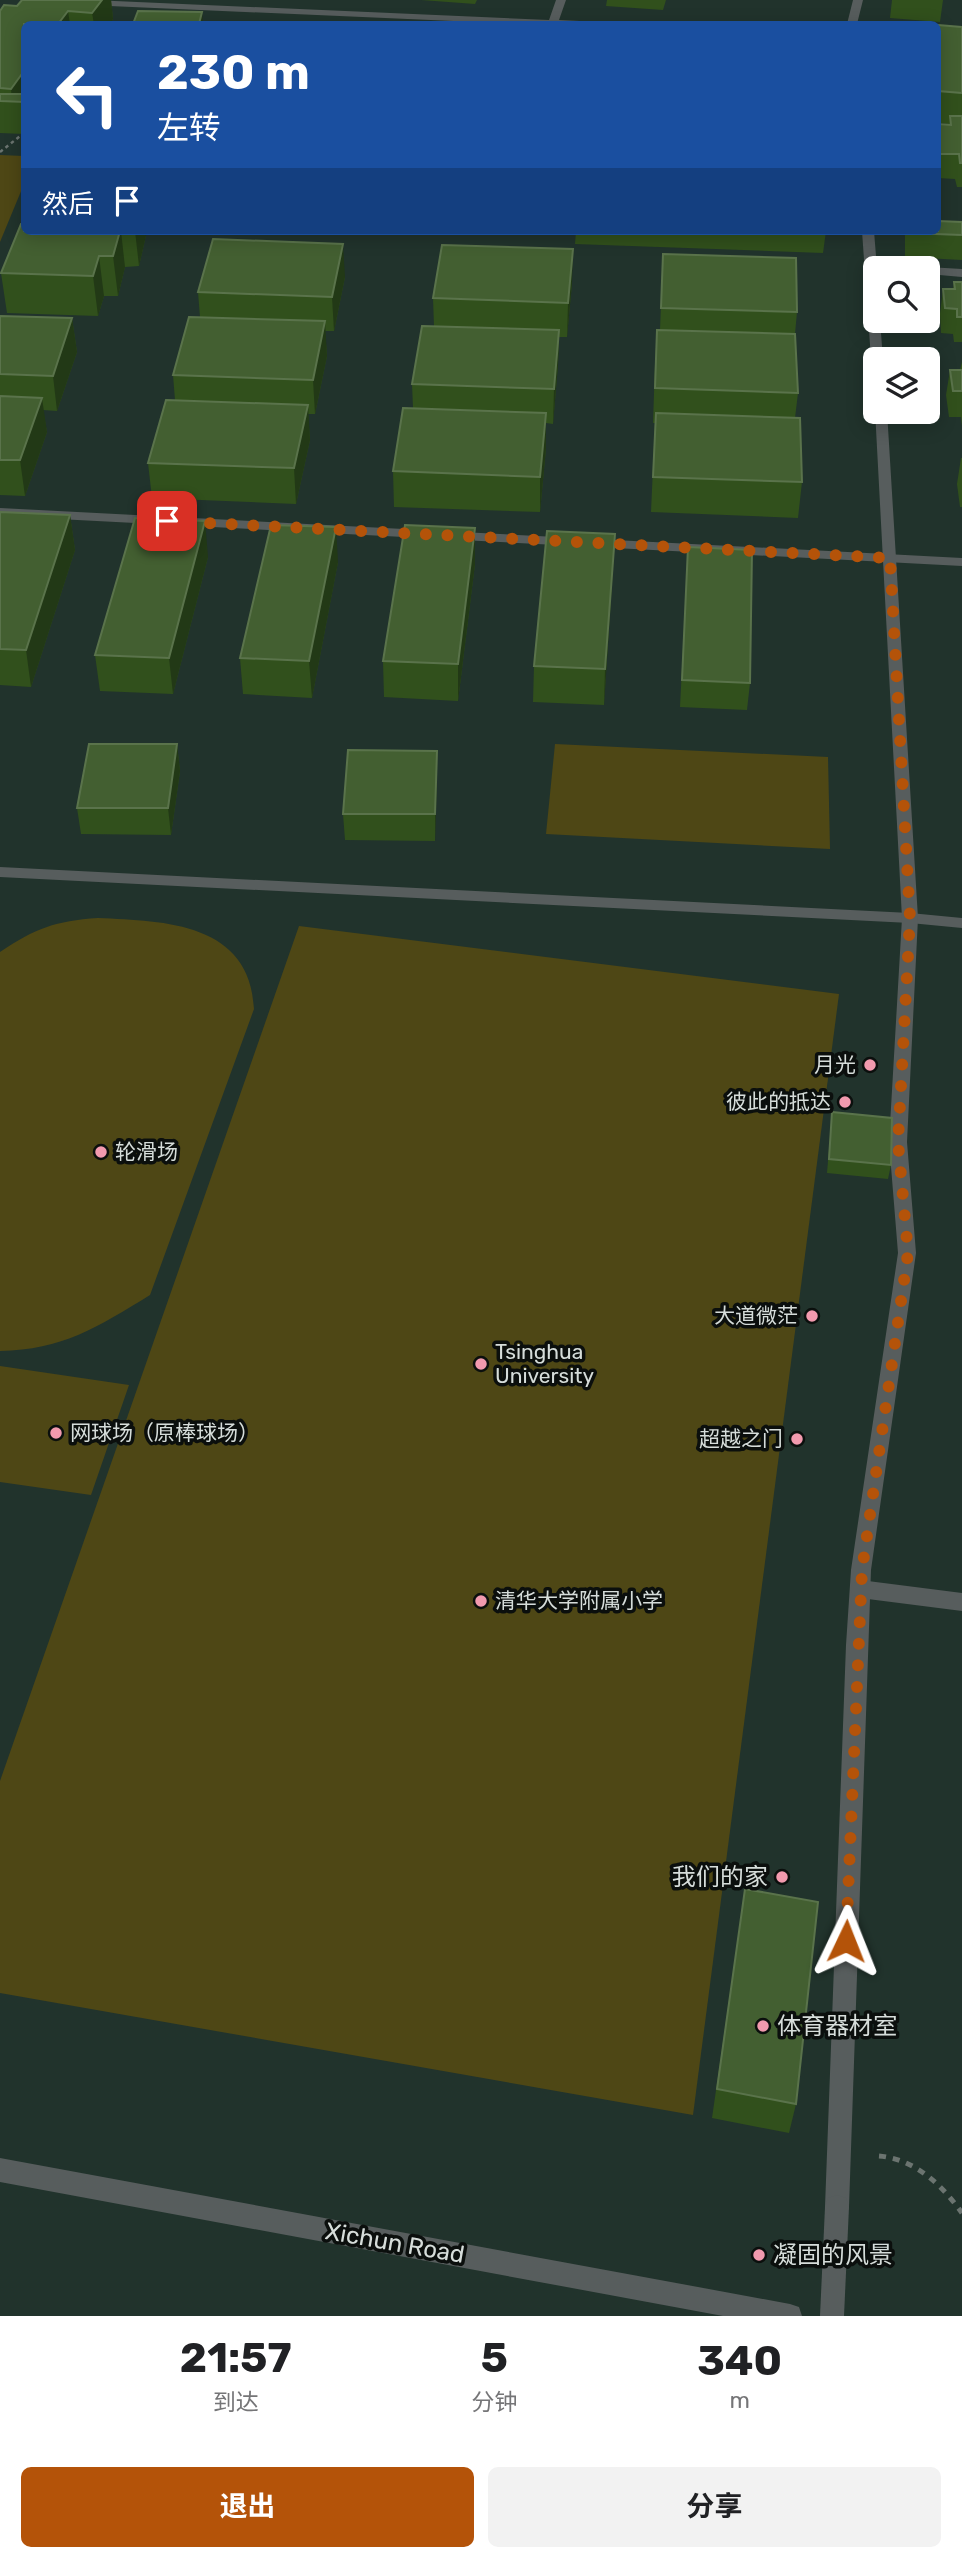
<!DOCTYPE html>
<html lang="zh">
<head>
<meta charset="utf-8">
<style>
	:root { --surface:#fff; --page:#f2f2f2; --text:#202124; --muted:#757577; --accent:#b45309 }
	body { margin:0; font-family:Rubik,"Noto Sans SC",sans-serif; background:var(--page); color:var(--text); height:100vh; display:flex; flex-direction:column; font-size:26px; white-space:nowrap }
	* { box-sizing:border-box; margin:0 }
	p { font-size:23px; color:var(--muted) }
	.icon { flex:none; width:38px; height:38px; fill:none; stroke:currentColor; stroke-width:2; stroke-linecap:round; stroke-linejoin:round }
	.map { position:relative; height:2316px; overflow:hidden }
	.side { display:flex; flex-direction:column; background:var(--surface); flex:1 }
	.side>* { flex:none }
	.guide { position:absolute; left:21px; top:21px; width:920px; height:214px; border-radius:10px; box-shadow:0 4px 18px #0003; background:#1a4fa0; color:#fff; overflow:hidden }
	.buttons { position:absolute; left:863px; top:256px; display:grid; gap:14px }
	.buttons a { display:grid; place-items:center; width:77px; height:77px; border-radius:10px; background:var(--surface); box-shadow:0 4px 18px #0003; font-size:35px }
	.pin { position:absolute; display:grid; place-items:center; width:60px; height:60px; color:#fff; margin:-30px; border-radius:14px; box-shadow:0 4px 10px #0006 }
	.me { position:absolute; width:77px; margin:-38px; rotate:2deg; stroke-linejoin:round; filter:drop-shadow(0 0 5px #0008) }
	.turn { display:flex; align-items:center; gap:24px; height:147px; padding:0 21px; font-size:32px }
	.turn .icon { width:91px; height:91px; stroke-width:2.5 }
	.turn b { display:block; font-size:49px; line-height:60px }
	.then { display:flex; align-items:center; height:66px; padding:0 21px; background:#0003; gap:14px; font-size:26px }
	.eta { display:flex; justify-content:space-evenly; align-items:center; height:119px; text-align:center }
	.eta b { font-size:42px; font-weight:700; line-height:49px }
	.button { display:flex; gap:14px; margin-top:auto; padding:14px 21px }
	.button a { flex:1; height:80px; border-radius:10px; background:var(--accent); color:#fff; font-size:28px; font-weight:700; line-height:80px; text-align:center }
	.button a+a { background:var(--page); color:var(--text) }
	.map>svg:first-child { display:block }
</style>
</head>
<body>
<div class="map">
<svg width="962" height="2316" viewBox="0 0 962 2316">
	<rect width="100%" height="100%" fill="#1d2823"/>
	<!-- built -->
	<path fill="#21332c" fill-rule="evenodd" d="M0,0H962V2316H0ZM24,24H938V231H24ZM875,268H928V320H875ZM875,359H928V411H875Z"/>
	<!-- green -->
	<g fill="#4e4715">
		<polygon points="0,155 24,156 24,184 0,242"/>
		<polygon points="555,744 828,757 830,849 546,834"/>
		<path d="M98,918C166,921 250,923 254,1009L150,1295C98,1327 62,1350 0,1351V952C36,928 55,921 98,918Z"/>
		<polygon points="299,926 839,994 693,2115 0,1993 0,1781"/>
		<polygon points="0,1366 129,1385 91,1495 0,1482"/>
	</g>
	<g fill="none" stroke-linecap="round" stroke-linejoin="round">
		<!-- path-far1 -->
		<polyline stroke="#6b7470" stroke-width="2.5" stroke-dasharray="3.5 3.5" stroke-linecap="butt" points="0,152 24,133"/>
		<!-- path -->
		<path stroke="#6b7470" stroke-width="5" stroke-dasharray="7 7" stroke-linecap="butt" d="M879,2156C915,2159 942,2185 962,2213"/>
		<!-- service -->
		<g fill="#575d5d" fill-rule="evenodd">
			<polygon points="92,0 549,20 556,0 566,0 559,20 580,21 585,24 520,24 87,5 87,1"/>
			<polygon points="0,508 962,558 962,566 0,516"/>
			<polygon points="0,867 910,913 962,918 962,928 910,923 0,877"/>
			<polygon points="898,1136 907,1142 916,1253 871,1570 849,2207 846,2216 837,2219 828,2216 825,2207 846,1645 851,1570 898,1253 889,1142"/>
		</g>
		<!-- minor -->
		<g fill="#575d5d" fill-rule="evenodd">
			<polygon points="853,0 863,0 857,24 847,24"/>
			<polygon points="862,231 874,231 877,268 875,320 880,320 883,359 875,359 875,362 871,359"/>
			<polygon points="928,267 962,269 962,277 928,274"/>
			<polygon points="875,410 887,411 918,918 907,1142 898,1148 889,1142 902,918"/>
			<polygon points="860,1580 962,1593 962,1611 860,1598 853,1595 850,1589 853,1583"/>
			<polygon points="0,2158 790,2304 799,2307 802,2316 723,2316 0,2182"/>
			<polygon points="837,2195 846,2198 849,2207 844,2316 820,2316 825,2207 828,2198"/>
		</g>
	</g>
	<!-- wall -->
	<g fill="#31501c">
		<polygon points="22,0 111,0 113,19 110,24 24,24 24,134 0,133 0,11 17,6"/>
		<polygon points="421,0 477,0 475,4"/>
		<polygon points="607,0 666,0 663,10 606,6"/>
		<polygon points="892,0 943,0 940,22 890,18"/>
		<polygon points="938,25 962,27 962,187 957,187 955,179 938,178 938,124 949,124 938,123"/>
		<polygon points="962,222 962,260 905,257 905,231 938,231"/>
		<polygon points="24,231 147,231 139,266 125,267 118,296 104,296 98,316 7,313 1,273"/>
		<polygon points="416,231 508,231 495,233"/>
		<polygon points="576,231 826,231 823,253 575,244"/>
		<polygon points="663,254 797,312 795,334 798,393 795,418 802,482 798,518 651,512 655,423 653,423 655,364 657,330 660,330"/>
		<polygon points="345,277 334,331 325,331 327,356 315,414 308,414 310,440 296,504 152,498 148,463 175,400 173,375 200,317 198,292"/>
		<polygon points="954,282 962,282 962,342 954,342 953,334 941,333 940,314 943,289 953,289"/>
		<polygon points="572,283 567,337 559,337 558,365 553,424 546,423 546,448 540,512 394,507 393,471 413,408 412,384 434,326 433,298"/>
		<polygon points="0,316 72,318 77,352 57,411 43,410 47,432 25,496 0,495"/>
		<polygon points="962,362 962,426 961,417 949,417 946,395 950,370 960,370"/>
		<polygon points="961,458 962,458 962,507 960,507 957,484"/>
		<polygon points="0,512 70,515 75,550 31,687 0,685"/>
		<polygon points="475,528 475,564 458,701 384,697 383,661"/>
		<polygon points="615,534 604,705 533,702 534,666"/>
		<polygon points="688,547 750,683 747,710 680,707"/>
		<polygon points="208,557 173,694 100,691 95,655"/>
		<polygon points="338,562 312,698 243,694 240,658"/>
		<polygon points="177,744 180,771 171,835 81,834 77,808"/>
		<polygon points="437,751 435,841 345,840 343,814"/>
		<polygon points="832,1112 891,1165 888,1179 827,1173"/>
		<polygon points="745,1889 796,2104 789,2133 712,2118"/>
	</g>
	<!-- shaded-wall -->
	<g fill="#223916">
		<polygon points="102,0 111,0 113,19 110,24 94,24 92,13"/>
		<polygon points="68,11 70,24 58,24"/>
		<polygon points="202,12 203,24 199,24"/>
		<polygon points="24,71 24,102 12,101 11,89"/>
		<polygon points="120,231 121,231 125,267 118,296 113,256"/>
		<polygon points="135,231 147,231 139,266"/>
		<polygon points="495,231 508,231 495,233"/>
		<polygon points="343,244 345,277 334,331 332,297"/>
		<polygon points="573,249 572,283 567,337 568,303"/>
		<polygon points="99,256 104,296 98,316 93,276"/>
		<polygon points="72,318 77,352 57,411 53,376"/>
		<polygon points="325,321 327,356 315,414 313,380"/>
		<polygon points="559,330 558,365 553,424 554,389"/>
		<polygon points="42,398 47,432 25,496 20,460"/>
		<polygon points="308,405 310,440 296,504 294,468"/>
		<polygon points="546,413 546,448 540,512 540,477"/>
		<polygon points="70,515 75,550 31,687 26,650"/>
		<polygon points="205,521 208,557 173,694 169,658"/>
		<polygon points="336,527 338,562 312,698 309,661"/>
		<polygon points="475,528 475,564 458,701 458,664"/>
		<polygon points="615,534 613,569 604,705 605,669"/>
		<polygon points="177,744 180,771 171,835 168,808"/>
		<polygon points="437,751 437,778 435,841 435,814"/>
	</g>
	<!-- building -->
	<g fill="#435f31" stroke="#5a734b" stroke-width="2">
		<polygon points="22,0 102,0 92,13 68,11 58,24 24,24 24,71 11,89 0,88 0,11 4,5 17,6"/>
		<polygon points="138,11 202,12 199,24 133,24"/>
		<polygon points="276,22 303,24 275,24"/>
		<polygon points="938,25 962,27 962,93 938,91"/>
		<polygon points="0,94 24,94 24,102 0,101"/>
		<polygon points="950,116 962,116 962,163 960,163 959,154 938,154 938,124 951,125"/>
		<polygon points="938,221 962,222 962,235 909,233 908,231 938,231"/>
		<polygon points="21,224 24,224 24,231 120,231 113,256 99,256 93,276 1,273"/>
		<polygon points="213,239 343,244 332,297 198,292"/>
		<polygon points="442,245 573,249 568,303 433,298"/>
		<polygon points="663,254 796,258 797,312 661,308"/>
		<polygon points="954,282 962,282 962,317 957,317 957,309 945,308 943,289 955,289"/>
		<polygon points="0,316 72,318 53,376 0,374"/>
		<polygon points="189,317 325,321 313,380 173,375"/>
		<polygon points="422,326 559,330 554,389 412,384"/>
		<polygon points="657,330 795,334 798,393 655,388"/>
		<polygon points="950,370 962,370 962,391 953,391"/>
		<polygon points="0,396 42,398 20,460 0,460"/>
		<polygon points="166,400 308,405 294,468 148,463"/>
		<polygon points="403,408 546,413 540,477 393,471"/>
		<polygon points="656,413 800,418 802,482 653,477"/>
		<polygon points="0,512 70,515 26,650 0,649"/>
		<polygon points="135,518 205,521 169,658 95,655"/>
		<polygon points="271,525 336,527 309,661 240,658"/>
		<polygon points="405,525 475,528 458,664 383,661"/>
		<polygon points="547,531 615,534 605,669 534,666"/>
		<polygon points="688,547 752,550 750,683 682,680"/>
		<polygon points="89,744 177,744 168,808 77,808"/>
		<polygon points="348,750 437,751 435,814 343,814"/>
		<polygon points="832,1112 892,1118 891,1165 829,1159"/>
		<polygon points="745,1889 818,1902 796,2104 717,2089"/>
	</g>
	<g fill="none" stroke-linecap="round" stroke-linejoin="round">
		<!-- route -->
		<polyline stroke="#b45309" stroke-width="12" stroke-dasharray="0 21.6" points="167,521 890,558 910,918 898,1142 908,1253 862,1570 846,1941"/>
	</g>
	<!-- markers -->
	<g fill="#f29aae" stroke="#0b0f0d" stroke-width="2.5">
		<circle cx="870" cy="1065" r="7"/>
		<circle cx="845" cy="1102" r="7"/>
		<circle cx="101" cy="1152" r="7"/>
		<circle cx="812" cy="1316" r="7"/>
		<circle cx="481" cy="1364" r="7"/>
		<circle cx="56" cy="1433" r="7"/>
		<circle cx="797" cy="1439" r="7"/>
		<circle cx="481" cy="1601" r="7"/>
		<circle cx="782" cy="1877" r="7"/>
		<circle cx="763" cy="2026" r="7"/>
		<circle cx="759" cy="2255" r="7"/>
	</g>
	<g text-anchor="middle" stroke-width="7" stroke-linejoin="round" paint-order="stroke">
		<!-- poi labels -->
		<g font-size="21" fill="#d6ddda" stroke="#0b0f0d" text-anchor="end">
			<text x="856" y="1072">月光</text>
			<text x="831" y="1109">彼此的抵达</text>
			<text x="115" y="1159" text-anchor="start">轮滑场</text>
			<text x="798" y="1323">大道微茫</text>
			<text x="495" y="1359" text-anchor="start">Tsinghua<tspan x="495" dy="24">University</tspan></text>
			<text x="70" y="1440" text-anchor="start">网球场（原棒球场）</text>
			<text x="783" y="1446">超越之门</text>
			<text x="495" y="1608" text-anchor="start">清华大学附属小学</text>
		</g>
		<!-- near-poi labels -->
		<g font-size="24" fill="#d6ddda" stroke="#0b0f0d" text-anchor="start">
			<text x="768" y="1885" text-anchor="end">我们的家</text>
			<text x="777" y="2034">体育器材室</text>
			<text x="773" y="2263">凝固的风景</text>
		</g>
		<!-- near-street labels -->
		<g font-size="24" fill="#d6ddda" stroke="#0b0f0d">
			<text transform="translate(395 2243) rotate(10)" y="8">Xichun Road</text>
		</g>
	</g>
</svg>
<div class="buttons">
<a><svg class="icon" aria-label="search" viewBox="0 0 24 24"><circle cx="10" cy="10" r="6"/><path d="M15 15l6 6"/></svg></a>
<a><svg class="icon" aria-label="layers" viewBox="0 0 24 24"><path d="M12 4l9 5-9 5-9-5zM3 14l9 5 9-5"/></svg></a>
</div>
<div class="pin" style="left:167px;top:521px;background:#d93025"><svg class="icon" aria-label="arrive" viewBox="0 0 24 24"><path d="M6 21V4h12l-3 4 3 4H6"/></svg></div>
<svg class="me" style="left:846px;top:1941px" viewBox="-20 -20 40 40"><path d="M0-17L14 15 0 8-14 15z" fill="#b45309" stroke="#fff" stroke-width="4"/></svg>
<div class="guide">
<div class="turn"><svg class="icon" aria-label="left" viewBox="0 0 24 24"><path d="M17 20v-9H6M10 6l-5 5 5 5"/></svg><div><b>230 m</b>左转</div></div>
<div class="then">然后<svg class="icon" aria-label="arrive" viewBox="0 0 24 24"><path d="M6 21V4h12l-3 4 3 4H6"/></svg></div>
</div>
</div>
<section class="side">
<div class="eta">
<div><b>21:57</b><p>到达</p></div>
<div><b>5</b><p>分钟</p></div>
<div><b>340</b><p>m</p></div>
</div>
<div class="button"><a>退出</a><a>分享</a></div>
</section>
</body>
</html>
